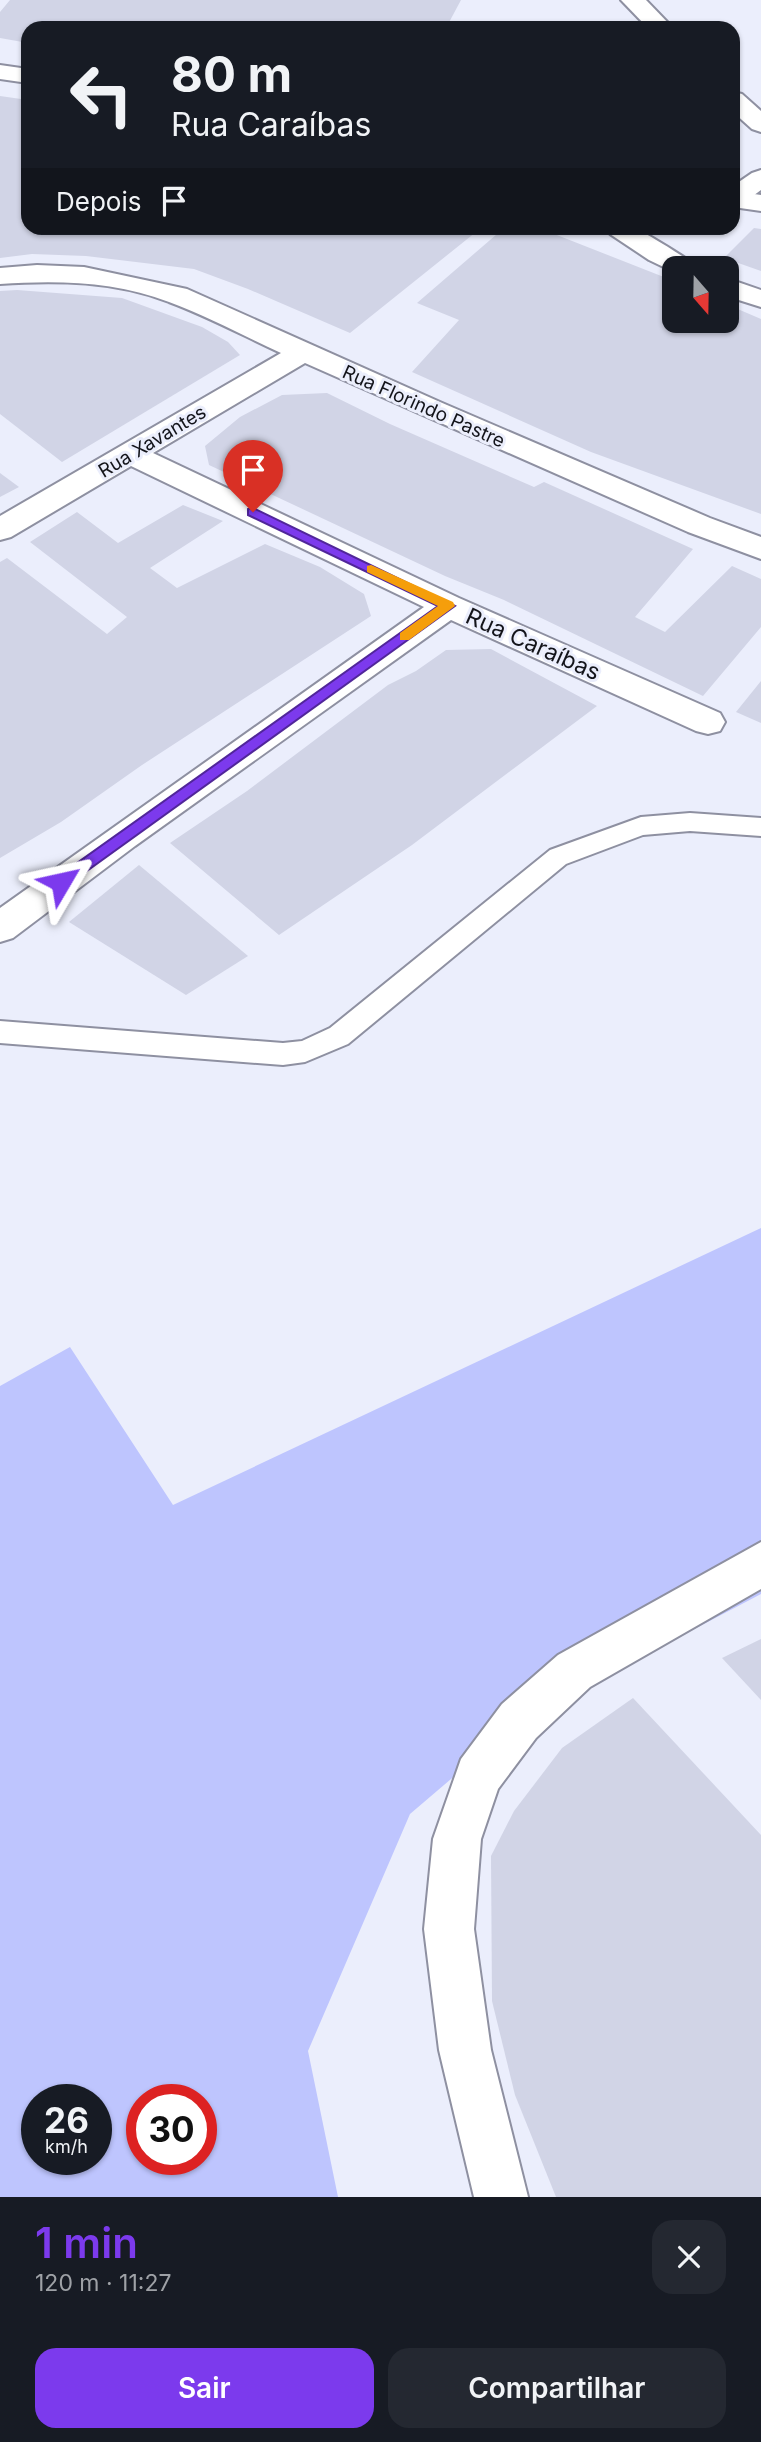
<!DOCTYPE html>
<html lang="pt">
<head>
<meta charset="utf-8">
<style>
	:root { --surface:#171b24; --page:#242831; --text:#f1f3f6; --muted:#9ea1a6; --accent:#7c3aed }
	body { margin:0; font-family:Inter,sans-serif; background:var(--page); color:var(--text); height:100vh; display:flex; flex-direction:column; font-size:26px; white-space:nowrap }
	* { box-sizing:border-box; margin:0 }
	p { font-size:23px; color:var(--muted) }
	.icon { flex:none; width:38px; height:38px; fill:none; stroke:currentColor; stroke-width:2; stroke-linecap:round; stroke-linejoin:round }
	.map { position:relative; height:2197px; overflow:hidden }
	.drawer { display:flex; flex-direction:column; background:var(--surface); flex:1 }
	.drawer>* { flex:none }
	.banner { position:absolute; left:21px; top:21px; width:719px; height:214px; border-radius:21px; box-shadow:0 2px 5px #0004; background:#171b24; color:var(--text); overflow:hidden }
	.needle { width:46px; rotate:160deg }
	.controls { position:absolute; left:662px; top:256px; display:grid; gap:14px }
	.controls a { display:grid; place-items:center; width:77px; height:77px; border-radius:14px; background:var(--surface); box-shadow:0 2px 5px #0004; font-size:35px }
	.speed { position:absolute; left:21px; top:2084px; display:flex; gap:14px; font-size:35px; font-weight:700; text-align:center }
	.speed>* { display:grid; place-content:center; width:91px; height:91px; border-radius:50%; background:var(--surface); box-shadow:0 2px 5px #0004; line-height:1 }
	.speed small { font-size:18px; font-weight:400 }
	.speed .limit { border:10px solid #d22; background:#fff; color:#111 }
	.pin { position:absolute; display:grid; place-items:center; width:60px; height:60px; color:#fff; margin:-72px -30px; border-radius:50% 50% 50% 0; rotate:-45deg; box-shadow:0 0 7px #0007 }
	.pin .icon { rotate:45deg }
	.me { position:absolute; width:77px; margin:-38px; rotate:54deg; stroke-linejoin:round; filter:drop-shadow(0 0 5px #0008) }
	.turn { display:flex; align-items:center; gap:24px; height:147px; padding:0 35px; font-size:32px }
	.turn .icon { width:91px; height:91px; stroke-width:2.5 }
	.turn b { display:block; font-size:49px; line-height:60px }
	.then { display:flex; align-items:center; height:66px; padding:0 35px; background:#0003; gap:14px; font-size:26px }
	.round { display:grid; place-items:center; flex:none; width:74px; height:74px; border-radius:21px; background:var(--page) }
	.head { display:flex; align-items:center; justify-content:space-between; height:119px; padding:0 35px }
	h1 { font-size:42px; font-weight:600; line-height:52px; color:var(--accent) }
	.primary-button { display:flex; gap:14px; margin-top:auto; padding:14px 35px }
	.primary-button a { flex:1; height:80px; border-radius:21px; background:var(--accent); color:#fff; font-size:28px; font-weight:600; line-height:80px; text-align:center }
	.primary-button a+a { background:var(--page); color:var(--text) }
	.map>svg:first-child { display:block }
</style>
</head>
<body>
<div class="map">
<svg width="761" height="2197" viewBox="0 0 761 2197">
	<rect width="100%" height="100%" fill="#ebeefc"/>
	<!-- green -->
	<path fill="#bec5fe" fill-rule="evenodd" d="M761,1228V1594L519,1721L410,1814L308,2051L338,2197H0V1386L70,1347L173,1505ZM37,2100H96V2160H37ZM142,2100H201V2160H142Z"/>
	<!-- building -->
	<g fill="#d1d4e6">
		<polygon points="10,0 461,0 446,28 28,28 28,43 0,38 0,12"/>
		<polygon points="0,96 28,100 28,228 481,228 350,333 248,289 194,269 86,256 32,254 0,258"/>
		<polygon points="504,228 539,228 674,281 674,320 726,320 726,304 761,319 761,514 591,452 412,372 459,320 417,303"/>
		<polygon points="754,228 761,229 761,271 724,258"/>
		<polygon points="17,290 122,298 202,327 228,342 240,355 62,462 0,414 0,291"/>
		<polygon points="327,393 390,424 534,487 544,482 693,549 635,617 665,632 732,566 761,579 761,627 703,696 504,600 445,576 209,465 205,446 240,417 282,395"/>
		<polygon points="0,473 19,487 0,497"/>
		<polygon points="183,505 223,521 150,568 177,588 265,544 320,567 364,594 371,616 142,765 61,822 0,858 0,562 7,558 107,634 127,617 30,542 77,512 118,543"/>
		<polygon points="491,649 597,706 412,845 279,935 170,843 247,791 388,685 416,671 446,650"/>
		<polygon points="761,681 761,723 736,712"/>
		<polygon points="139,865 248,956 186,995 69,922"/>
		<polygon points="761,1639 761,1700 722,1658"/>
		<polygon points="633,1698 761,1835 761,2197 556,2197 515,2095 492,2001 491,1856 514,1811 562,1748"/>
	</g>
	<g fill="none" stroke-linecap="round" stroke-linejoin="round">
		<!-- lane casing -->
		<g stroke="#8e90a1" stroke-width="4">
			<polygon id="lane" points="690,813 761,818 761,836 690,831 643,835 566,864 348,1044 305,1062 283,1065 0,1043 0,1021 283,1043 302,1041 330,1028 550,850 641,817"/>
		</g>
		<!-- street casing -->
		<g stroke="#8e90a1" stroke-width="4">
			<g id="street">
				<polygon points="0,65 28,69 28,83 0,79"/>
				<polygon points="733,191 761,195 761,211 733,207"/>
				<path d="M606,228C614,227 625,226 633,228C639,228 696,264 699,268H674V272L649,260L610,234Z"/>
				<path d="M37,265L84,267L187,289L440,402L710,518L761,537V559L688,532L305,363L153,453L459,598L720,713L725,722L720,731L708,734L696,731L451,620L135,846L13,938L0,942V908L424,607L131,466L11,537L0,540V516L281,353C244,336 207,316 169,302C116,281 56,280 0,284V268Z"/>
				<polygon points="726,278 761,290 761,307 726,296"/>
				<polygon points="761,1542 761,1589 590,1687 536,1738 498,1789 481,1839 474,1929 491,2050 528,2197 474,2197 439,2050 424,1929 433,1839 461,1759 502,1704 558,1655"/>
			</g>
		</g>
		<!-- secondary casing -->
		<g stroke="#8e90a1" stroke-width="4">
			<g id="secondary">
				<polygon points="621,0 646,0 673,28 648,28"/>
				<polygon points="733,92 742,94 761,111 761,132 752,129 733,112"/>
				<polygon points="761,170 761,190 742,204 733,206 733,186 752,173"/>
			</g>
		</g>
		<!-- lane -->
		<use href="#lane" fill="#fff" fill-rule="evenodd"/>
		<!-- street -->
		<use href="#street" fill="#fff" fill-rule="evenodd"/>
		<!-- secondary -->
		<use href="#secondary" fill="#fff" fill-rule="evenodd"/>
	</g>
	<!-- route -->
	<polygon fill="#7c3aed" stroke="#51269a" stroke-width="2" points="253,508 455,606 66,886 56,886 54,882 56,878 438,606 248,515 248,509"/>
	<!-- slow -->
	<polygon fill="#f59e0b" points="371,565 453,602 455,606 409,640 400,640 400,633 438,606 367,572 367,566"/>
	<g text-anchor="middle" stroke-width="6" stroke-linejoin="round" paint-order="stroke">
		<!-- far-street labels -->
		<g font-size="19" fill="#13141a" stroke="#ebeefc">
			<text transform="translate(424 406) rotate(24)" y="7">Rua Florindo Pastre</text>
			<text transform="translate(152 441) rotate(-31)" y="7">Rua Xavantes</text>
		</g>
		<!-- street labels -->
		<g font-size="23" fill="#13141a" stroke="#ebeefc">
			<text transform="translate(533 644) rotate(24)" y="8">Rua Caraíbas</text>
		</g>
	</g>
</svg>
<div class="controls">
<a><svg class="needle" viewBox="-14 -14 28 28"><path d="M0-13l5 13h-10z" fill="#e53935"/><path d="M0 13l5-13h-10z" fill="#9ea1a6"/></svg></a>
</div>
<div class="speed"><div>26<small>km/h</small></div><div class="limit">30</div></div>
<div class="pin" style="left:253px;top:512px;background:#d93025"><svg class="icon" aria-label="arrive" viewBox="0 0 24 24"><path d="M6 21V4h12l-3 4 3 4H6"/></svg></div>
<svg class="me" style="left:61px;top:882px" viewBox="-20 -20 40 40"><path d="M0-17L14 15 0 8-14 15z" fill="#7c3aed" stroke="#fff" stroke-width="4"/></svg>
<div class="banner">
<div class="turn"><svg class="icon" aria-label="left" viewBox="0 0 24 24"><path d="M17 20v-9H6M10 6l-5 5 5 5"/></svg><div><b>80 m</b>Rua Caraíbas</div></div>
<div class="then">Depois<svg class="icon" aria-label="arrive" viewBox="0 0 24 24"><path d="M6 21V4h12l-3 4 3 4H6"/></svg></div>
</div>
</div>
<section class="drawer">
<div class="head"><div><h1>1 min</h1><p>120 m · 11:27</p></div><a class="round"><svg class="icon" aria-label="close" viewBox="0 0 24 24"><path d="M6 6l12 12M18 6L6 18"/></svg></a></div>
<div class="primary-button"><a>Sair</a><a>Compartilhar</a></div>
</section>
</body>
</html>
